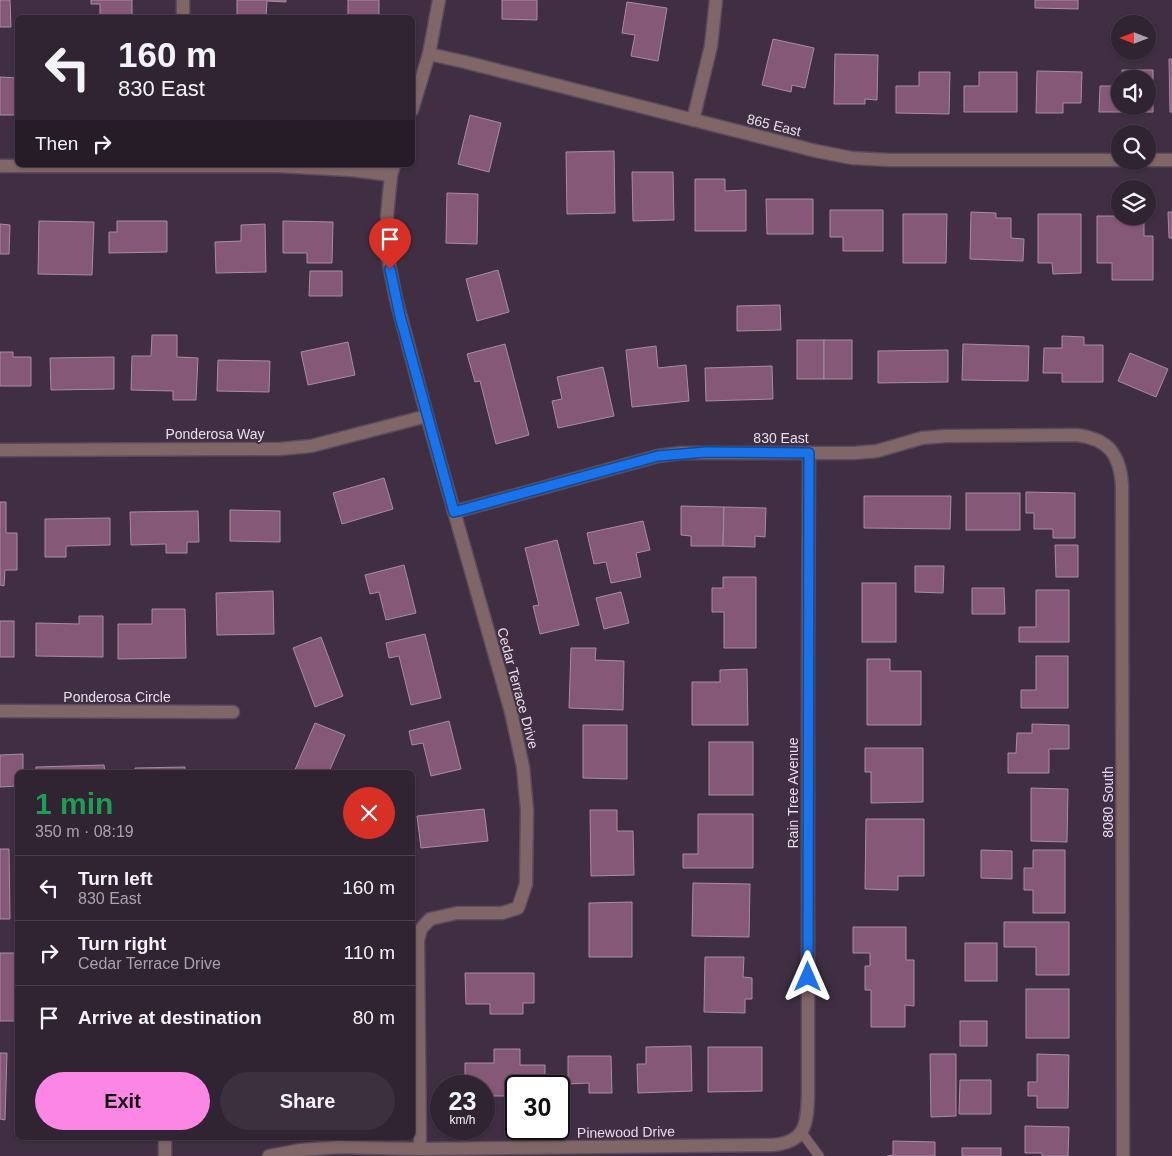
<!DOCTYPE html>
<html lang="en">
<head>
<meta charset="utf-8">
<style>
	:root { --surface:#302332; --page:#3c2f3e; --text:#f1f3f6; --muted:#a8a4ac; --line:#4b404d; --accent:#fc86e3 }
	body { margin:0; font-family:Arial,sans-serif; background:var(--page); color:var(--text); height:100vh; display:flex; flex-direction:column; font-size:19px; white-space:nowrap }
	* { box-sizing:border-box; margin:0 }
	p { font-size:16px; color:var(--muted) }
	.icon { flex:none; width:28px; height:28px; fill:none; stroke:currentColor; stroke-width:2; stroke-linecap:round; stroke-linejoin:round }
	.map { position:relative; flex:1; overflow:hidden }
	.panel { position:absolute; left:15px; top:770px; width:400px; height:370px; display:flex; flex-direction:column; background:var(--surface); border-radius:8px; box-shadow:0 1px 4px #0004,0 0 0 1px var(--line) }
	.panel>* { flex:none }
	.top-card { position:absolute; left:15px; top:15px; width:400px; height:152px; border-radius:8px; box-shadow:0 1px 4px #0004,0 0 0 1px var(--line); background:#302332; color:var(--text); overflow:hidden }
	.needle { width:32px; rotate:270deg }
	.tools { position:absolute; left:1111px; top:15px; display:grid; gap:10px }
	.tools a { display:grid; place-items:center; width:45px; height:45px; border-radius:50%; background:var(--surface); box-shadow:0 1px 4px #0004,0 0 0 1px var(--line); font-size:25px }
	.speed { position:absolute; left:430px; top:1075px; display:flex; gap:10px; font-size:25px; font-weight:700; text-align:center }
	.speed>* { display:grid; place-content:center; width:65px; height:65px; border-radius:50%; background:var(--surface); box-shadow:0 1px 4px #0004,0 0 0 1px var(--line); line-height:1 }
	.speed small { font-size:12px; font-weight:400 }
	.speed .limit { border:2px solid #111; border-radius:8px; background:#fff; color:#111 }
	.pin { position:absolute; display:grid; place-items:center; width:42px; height:42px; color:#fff; margin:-51px -21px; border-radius:50% 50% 50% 0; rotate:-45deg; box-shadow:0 0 5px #0007 }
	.pin .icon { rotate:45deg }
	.me { position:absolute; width:55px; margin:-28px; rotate:0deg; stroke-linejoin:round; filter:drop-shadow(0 0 4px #0008) }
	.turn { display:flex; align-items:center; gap:18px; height:105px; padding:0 20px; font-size:22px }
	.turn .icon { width:65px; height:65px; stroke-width:2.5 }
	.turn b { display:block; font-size:35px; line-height:42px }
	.then { display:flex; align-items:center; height:48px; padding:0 20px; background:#0003; gap:10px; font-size:19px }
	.round { display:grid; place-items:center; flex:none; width:52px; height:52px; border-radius:26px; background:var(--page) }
	.head { display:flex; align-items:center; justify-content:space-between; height:85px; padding:0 20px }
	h1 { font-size:30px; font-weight:700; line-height:38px; color:#1e9e55 }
	.primary-button { display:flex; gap:10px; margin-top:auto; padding:10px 20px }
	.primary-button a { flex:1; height:58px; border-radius:30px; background:var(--accent); color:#111; font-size:20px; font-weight:700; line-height:58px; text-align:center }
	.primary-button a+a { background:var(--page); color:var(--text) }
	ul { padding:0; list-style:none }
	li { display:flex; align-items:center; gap:15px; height:65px; padding:0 20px; border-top:1px solid var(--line) }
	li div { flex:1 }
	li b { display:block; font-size:19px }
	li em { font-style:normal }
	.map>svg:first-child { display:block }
</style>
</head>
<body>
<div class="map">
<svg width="1172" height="1156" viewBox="0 0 1172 1156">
	<rect width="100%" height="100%" fill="#402f43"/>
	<!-- building -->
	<g fill="#865878" stroke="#a78d9e">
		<polygon points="0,0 10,0 11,27 0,27"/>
		<polygon points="91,0 132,0 132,18 100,18 100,4 91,4"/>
		<polygon points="237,0 286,0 286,2 267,1 266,18 237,18"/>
		<rect x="348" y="0" width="31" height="18"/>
		<polygon points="502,0 537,0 537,20 502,19"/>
		<polygon points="1035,0 1078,0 1078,9 1035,8"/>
		<polygon points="627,2 667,8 658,61 631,56 635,35 622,33"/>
		<polygon points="773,39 814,48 805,88 792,85 791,92 762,85"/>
		<polygon points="835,54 878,55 877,100 865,99 865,104 834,104"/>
		<polygon points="1169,59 1172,59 1172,112 1170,112"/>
		<polygon points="1122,70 1153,70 1153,112 1099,112 1100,86 1120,86 1120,106 1148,106 1148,79 1122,79"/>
		<polygon points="1037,71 1082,72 1081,103 1063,103 1063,113 1036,113"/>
		<polygon points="919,72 950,72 949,114 896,113 896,86 919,86"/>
		<polygon points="979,72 1017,72 1017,112 964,112 964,86 979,86"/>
		<polygon points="0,77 18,78 18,115 0,115"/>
		<polygon points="470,115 501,123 489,172 458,164"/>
		<polygon points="614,151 615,213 567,214 566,152"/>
		<polygon points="632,172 673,172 674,220 633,221"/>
		<polygon points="695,179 725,179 725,191 746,190 746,231 695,231"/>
		<polygon points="447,193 478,194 477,244 446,243"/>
		<polygon points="766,199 813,199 813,234 767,234"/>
		<polygon points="830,210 883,210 883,251 843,251 843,237 830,237"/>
		<polygon points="971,212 996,213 996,218 1011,218 1011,238 1024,239 1023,261 970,259"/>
		<polygon points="1168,212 1172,212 1172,238 1169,238"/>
		<polygon points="903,214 947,214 946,263 903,263"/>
		<polygon points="1038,214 1081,214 1081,273 1053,274 1052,263 1038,263"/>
		<polygon points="1097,216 1144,216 1144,236 1153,236 1153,280 1112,280 1112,263 1097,263"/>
		<polygon points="39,221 94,222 92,275 38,274"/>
		<polygon points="117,221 167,221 167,252 109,253 109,232 117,232"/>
		<polygon points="283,221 333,222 332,263 307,263 307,253 283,253"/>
		<polygon points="0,224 10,225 9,254 0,254"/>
		<polygon points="265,224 266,272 216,273 215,242 241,241 241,225"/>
		<polygon points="498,270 509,312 477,321 466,279"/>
		<polygon points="310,271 342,271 342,296 309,296"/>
		<polygon points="780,305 781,330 737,331 737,306"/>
		<polygon points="152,335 177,335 177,357 198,358 196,400 173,400 173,391 131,390 132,356 151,356"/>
		<polygon points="1062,336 1084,337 1084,345 1103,345 1103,382 1062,382 1062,373 1043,373 1044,348 1062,348"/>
		<rect x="797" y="340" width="27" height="39"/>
		<rect x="824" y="340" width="28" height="39"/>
		<polygon points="348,342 355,375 308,385 301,352"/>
		<polygon points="505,344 529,435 496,444 480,381 475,382 467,354"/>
		<polygon points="963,344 1029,346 1028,381 962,380"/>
		<polygon points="656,346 658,368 686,365 689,401 632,407 626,350"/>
		<polygon points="948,350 948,382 878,383 878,351"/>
		<polygon points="0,352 13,352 13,357 31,357 31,386 0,386"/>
		<polygon points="1130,353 1168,369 1156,397 1118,381"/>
		<polygon points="114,357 114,389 51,390 50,358"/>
		<polygon points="218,360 270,361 269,392 217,391"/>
		<polygon points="772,366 773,399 706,401 705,368"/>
		<polygon points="603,367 614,416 558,428 552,401 562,399 557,377"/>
		<polygon points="384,478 393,509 342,524 333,493"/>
		<polygon points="1026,492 1075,493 1075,538 1053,538 1053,529 1034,529 1034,513 1026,513"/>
		<rect x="966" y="493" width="54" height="37"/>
		<polygon points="864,496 951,496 950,529 864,528"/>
		<polygon points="0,502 6,502 6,533 17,533 17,570 5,570 4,586 0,585"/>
		<polygon points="681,506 724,507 723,546 691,546 691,536 681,535"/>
		<polygon points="724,507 766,508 765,537 755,536 755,547 723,546"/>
		<polygon points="230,510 280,511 280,542 230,541"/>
		<polygon points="198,511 199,542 187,542 187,553 166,553 166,544 131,545 130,512"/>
		<polygon points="110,518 110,545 66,546 66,557 45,557 45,519"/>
		<polygon points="643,521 650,550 636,553 641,577 611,583 606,562 594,564 587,533"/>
		<polygon points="557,540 579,625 540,634 533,606 539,605 525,548"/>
		<polygon points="1055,545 1078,545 1078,577 1056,577"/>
		<polygon points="404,565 416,613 386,620 379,592 370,594 365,575"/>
		<polygon points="915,566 944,566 943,593 915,592"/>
		<polygon points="723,577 756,577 756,648 724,648 724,612 712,612 712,588 723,588"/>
		<rect x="862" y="583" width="34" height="59"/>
		<polygon points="972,588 1004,588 1005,614 972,614"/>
		<polygon points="1036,590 1069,590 1069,642 1019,642 1019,627 1036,627"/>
		<polygon points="273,591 274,634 217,635 216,593"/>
		<polygon points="621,592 629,623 604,629 596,598"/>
		<polygon points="152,609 185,609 186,658 118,659 118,624 152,624"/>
		<polygon points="79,616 103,616 103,657 36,656 36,623 79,624"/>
		<rect x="0" y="621" width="14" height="36"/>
		<polygon points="425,634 441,698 411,705 399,656 389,658 386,643"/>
		<polygon points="321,637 343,696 315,707 293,648"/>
		<polygon points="571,648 596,648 595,660 624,661 623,710 569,708"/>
		<polygon points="1036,656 1068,656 1068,708 1021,708 1021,690 1036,690"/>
		<polygon points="867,659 890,659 890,671 921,671 921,725 867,725"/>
		<polygon points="747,669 748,725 692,725 692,682 720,682 720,670"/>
		<polygon points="449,721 461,769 431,776 423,743 412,745 409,731"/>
		<polygon points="315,723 345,735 329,772 294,772"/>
		<polygon points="1032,724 1069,725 1069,749 1049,749 1049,773 1008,773 1008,753 1016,753 1017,733 1032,733"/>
		<polygon points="583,725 627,725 627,779 583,778"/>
		<rect x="709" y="742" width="44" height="53"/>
		<polygon points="865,748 923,748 923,802 871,803 871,772 865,772"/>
		<polygon points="23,754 23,772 18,772 18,786 0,787 0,755"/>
		<polygon points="104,765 105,772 36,772 36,767"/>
		<polygon points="185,767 185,772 135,772 135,768"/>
		<polygon points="1031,788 1068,789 1067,842 1031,841"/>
		<polygon points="484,809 488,841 421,848 417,816"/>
		<polygon points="590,810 617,810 617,831 633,831 634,875 591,876"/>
		<polygon points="698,814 753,814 753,868 683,868 683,854 698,854"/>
		<polygon points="866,819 924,819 924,876 898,876 898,890 865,889"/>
		<polygon points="0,849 9,849 10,919 0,919"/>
		<polygon points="981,850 1012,851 1012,879 981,878"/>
		<polygon points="1033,850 1065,850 1065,913 1033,913 1033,890 1024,890 1024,868 1033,868"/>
		<polygon points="693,883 750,884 749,937 692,936"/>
		<polygon points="632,902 632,957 589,957 589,903"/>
		<polygon points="1004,922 1069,922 1069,975 1036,975 1036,947 1004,947"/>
		<polygon points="853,927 906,927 906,960 914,960 914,1006 905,1005 905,1027 871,1027 871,990 865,990 865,966 870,966 870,953 853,953"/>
		<rect x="965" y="943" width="32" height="38"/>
		<polygon points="0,953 15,953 16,1021 0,1021"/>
		<polygon points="705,957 744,957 743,977 752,978 752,999 745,999 745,1013 704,1012"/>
		<polygon points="465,973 534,973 534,1003 523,1003 523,1014 490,1014 490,1004 466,1004"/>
		<rect x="1026" y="989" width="43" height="49"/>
		<rect x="960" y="1021" width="27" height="25"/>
		<polygon points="691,1046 692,1091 638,1093 637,1064 646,1064 646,1047"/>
		<polygon points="708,1047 762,1047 762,1091 708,1092"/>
		<polygon points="494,1049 520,1049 520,1065 545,1065 545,1086 516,1086 516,1096 484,1096 484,1086 465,1086 465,1063 494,1063"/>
		<polygon points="0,1053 7,1053 5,1120 0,1119"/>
		<polygon points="930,1054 956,1054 956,1116 931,1117"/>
		<polygon points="1037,1054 1069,1055 1068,1108 1037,1108 1037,1096 1028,1096 1028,1082 1037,1082"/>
		<polygon points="568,1056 611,1056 612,1093 589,1093 589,1083 568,1084"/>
		<polygon points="960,1080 991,1080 991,1114 959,1114"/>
		<polygon points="1025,1126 1069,1127 1068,1156 1042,1156 1042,1153 1025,1153"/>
		<polygon points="893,1141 935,1142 935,1156 887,1156 893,1155"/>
		<rect x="962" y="1148" width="39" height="8"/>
	</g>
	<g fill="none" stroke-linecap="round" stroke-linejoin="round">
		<!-- service casing -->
		<g stroke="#5b4b5e" stroke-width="11">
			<polyline id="service" points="802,1133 819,1156"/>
		</g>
		<!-- minor casing -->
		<g stroke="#5b4b5e" stroke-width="15">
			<g id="minor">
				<polyline points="183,18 183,0"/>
				<polyline points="429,54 465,62 816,151 852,158 889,160 1120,160"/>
				<polyline points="412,110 429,54 439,0"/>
				<polyline points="693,120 711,46 716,0"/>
				<polyline points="1148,160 1172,160"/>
				<polyline points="394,165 391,175 387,216 387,253 396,299 427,416 511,712 523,767 527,810 526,884 518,908 502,913 457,913 430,919 421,929 418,940 420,1149"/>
				<polyline points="0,166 277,166 351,170 391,175"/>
				<polyline points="0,450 280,449 311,446 427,416"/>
				<path d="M454,512L658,456L681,453H855L877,451L922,438L946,436L1077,435C1108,439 1120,454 1122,485L1123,1156"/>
				<polyline points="0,711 233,712"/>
				<polyline points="165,1138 165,1156"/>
				<path d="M269,1156L301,1150L340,1147L420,1149L773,1145C806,1142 807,1124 808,1095V662L809,453"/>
			</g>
		</g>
		<!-- service -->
		<use href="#service" stroke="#806667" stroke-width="9"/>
		<!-- minor -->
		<use href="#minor" stroke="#806667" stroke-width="12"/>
	</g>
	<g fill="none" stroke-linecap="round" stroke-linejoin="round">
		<!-- route casing -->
		<g stroke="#114b97" stroke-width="12">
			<polyline id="route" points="390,269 400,316 454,512 658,456 706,452 809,453 808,977"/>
		</g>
		<!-- route -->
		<use href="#route" stroke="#1a73e8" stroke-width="9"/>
	</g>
	<g text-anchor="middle" stroke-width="4" stroke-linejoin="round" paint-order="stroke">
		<!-- street labels -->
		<g font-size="14" fill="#e8ddea" stroke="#402f43">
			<text transform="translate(774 125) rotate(14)" y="5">865 East</text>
			<text x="215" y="439">Ponderosa Way</text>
			<text x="781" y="443">830 East</text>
			<text transform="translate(518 688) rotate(75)" y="5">Cedar Terrace Drive</text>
			<text x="117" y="702">Ponderosa Circle</text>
			<text transform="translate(793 793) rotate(-90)" y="5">Rain Tree Avenue</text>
			<text transform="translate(1108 802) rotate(-90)" y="5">8080 South</text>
			<text transform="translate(626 1132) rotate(-1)" y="5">Pinewood Drive</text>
		</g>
	</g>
</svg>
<div class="tools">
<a><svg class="needle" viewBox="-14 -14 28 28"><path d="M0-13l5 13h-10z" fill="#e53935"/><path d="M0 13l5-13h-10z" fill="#a8a4ac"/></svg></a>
<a><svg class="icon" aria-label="sound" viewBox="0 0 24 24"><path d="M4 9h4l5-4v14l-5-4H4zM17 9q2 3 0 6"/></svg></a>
<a><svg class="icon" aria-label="search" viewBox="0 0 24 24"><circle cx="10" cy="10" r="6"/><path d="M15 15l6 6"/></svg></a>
<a><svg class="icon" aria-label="layers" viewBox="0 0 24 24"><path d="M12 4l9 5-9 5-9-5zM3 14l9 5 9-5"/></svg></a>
</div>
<div class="speed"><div>23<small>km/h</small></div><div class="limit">30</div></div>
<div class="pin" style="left:390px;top:269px;background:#d93025"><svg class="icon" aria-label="arrive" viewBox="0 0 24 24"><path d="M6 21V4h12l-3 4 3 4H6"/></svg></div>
<svg class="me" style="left:808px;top:977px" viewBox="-20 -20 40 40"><path d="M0-17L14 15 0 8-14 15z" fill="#1a73e8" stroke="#fff" stroke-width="4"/></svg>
<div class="top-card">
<div class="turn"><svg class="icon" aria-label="left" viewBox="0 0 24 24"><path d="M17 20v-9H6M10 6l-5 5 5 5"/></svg><div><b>160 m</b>830 East</div></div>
<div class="then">Then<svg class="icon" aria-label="right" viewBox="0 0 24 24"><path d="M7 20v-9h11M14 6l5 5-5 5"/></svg></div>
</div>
<section class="panel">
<div class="head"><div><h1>1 min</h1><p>350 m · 08:19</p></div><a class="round" style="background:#d93025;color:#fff"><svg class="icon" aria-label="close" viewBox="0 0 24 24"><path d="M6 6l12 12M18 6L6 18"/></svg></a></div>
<ul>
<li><svg class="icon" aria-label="left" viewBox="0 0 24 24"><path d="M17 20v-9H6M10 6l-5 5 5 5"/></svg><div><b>Turn left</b><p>830 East</p></div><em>160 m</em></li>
<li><svg class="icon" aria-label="right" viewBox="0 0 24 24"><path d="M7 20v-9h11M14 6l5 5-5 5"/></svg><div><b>Turn right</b><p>Cedar Terrace Drive</p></div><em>110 m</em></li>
<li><svg class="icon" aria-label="arrive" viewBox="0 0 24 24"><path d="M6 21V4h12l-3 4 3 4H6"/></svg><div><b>Arrive at destination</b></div><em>80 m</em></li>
</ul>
<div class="primary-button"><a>Exit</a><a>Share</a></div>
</section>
</div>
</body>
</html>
